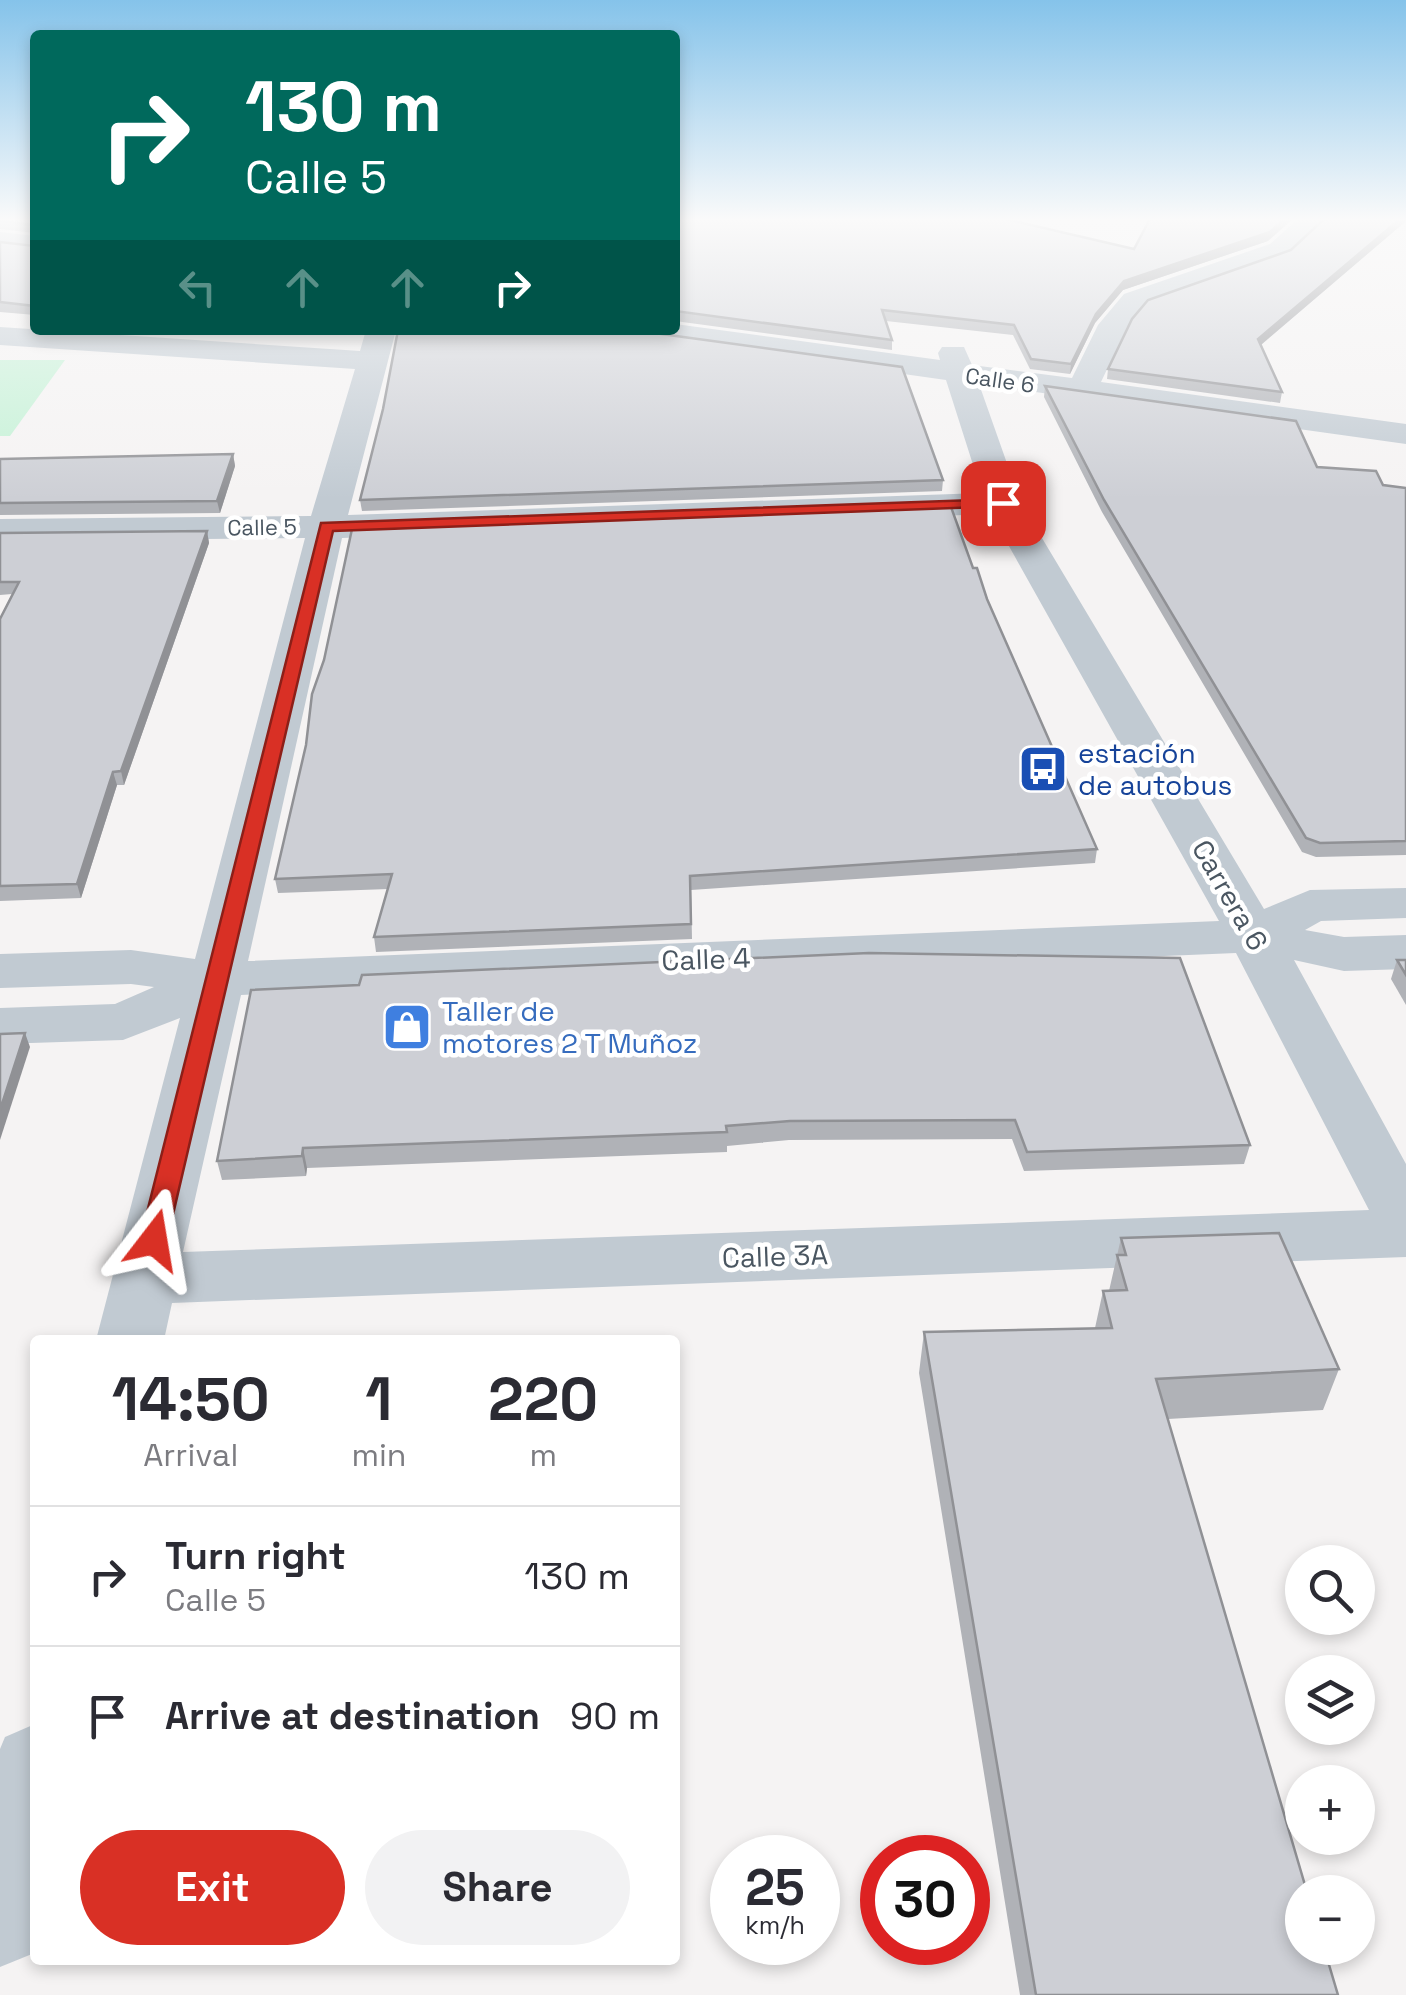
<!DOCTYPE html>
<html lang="en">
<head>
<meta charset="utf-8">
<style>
	:root { --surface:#fff; --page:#f2f2f3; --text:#2b2b33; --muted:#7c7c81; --line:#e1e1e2; --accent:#d93025 }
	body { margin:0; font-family:"Space Grotesk",sans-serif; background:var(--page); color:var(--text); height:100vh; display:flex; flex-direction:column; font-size:38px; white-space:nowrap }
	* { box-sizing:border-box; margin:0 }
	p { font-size:32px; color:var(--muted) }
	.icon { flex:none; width:55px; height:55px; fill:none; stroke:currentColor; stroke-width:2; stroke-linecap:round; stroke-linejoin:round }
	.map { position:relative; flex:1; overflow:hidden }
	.side { position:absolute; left:30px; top:1335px; width:650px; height:630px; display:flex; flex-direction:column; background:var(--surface); border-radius:10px; box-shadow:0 5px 15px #0003 }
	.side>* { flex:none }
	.banner { position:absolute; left:30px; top:30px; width:650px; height:305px; border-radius:10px; box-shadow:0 5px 15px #0003; background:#00695c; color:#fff; overflow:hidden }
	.buttons { position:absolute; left:1285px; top:1545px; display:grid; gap:20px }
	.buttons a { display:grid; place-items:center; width:90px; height:90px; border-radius:50%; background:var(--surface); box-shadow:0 5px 15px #0003; font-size:50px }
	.speed { position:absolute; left:710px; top:1835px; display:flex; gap:20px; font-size:50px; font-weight:700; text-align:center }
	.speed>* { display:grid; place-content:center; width:130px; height:130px; border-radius:50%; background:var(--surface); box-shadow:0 5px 15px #0003; line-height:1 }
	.speed small { font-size:25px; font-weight:400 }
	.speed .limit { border:15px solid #d22; background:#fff; color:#111 }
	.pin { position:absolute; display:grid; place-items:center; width:85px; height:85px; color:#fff; margin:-42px; border-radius:20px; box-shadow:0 5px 15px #0006 }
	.me { position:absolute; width:110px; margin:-55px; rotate:14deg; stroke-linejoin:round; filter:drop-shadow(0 0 8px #0008) }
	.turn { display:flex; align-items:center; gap:35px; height:210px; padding:0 50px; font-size:45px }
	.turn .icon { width:130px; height:130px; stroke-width:2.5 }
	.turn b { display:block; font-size:70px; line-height:85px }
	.lanes { display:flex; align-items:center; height:95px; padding:0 50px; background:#0003; justify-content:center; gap:50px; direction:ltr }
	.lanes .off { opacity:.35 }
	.eta { display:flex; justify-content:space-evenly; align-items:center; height:170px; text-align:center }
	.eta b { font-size:60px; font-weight:600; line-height:70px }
	.primary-button { display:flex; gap:20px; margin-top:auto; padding:20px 50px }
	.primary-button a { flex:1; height:115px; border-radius:60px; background:var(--accent); color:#fff; font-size:40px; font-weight:600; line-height:115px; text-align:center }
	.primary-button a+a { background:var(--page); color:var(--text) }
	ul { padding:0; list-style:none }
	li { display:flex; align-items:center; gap:30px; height:140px; padding:0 50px; border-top:2px solid var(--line) }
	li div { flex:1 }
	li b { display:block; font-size:38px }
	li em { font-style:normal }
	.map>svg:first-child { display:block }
</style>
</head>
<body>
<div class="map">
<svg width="1406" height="1995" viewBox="0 0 1406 1995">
	<rect width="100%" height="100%" fill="#f5f3f3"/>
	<!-- green -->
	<polygon fill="#c3f1d5" points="0,360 65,360 10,436 0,436"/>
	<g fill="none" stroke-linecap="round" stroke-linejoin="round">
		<!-- minor -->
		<g fill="#c1cad2" fill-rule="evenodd">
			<path d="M1298,219H1326L1288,256L1144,306L1127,327L1101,382L1406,424V444L979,384L1021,503L1264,909L1310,890L1406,888V918L1321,921L1305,930L1344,937L1406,935V969L1344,971L1294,960L1406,1164V1257L172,1303L164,1340H96L180,1018L123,1040L0,1044V1008L115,1004L154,987L131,984L0,988V954L131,950L195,959L305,538L0,541V519L311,516L355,369L0,345V327L360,351L366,330H396L348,515L982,493L946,380L655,339L645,336L640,330H675V324L940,360L938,353L942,347H964L972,365L1072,378L1098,325L1124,294L1270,244ZM991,514L1219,921L248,961L342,538ZM1236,953L1369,1210L183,1252L241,995Z"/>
			<polygon points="0,232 35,236 35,252 0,248"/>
			<polygon points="35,1724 35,1946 32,1954 0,1967 0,1749 5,1737"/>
		</g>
	</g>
	<!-- wall -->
	<g fill="#b0b2b7">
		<polygon points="0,219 35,219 35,233 0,229"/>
		<polygon points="675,219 1134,249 1268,241 1123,290 1095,323 1070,374 1030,369 1013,335 886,321 892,340 892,350 675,321"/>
		<polygon points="1406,219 1406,221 1261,345 1282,392 1280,403 1107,379 1108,369 1291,250"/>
		<polygon points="0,242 35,246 35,315 0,312"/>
		<polygon points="1045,386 1317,467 1383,485 1406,488 1406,855 1316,857 1302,852 1102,512 1044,397"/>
		<polygon points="383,409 943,480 942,491 362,511 360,500"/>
		<polygon points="233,454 235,466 220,513 0,515 0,459"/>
		<polygon points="207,531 209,543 124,785 117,785 81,898 0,901 0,618 12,594 0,595 0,533"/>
		<polygon points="973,568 1097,849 1095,863 691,890 692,939 376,952 374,937 388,889 278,893 275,879 306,745"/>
		<polygon points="1397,960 1406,960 1406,1005 1391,979"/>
		<polygon points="359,985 1250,1145 1244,1164 1024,1171 1012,1139 789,1140 727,1146 727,1152 307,1168 306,1176 222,1180 217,1161"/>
		<polygon points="1121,1238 1339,1369 1323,1410 1168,1419 1338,1995 1020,1995 919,1373 924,1332 1095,1328 1103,1291 1109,1291"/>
	</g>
	<!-- shaded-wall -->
	<g fill="#909195">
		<polygon points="1284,219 1293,219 1268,241 1123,290 1095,323 1070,374 1071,364 1096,314 1124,281"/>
		<polygon points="1400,219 1406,219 1406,221 1256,349 1258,339"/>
		<polygon points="233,454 235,466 220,513 217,501"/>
		<polygon points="207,531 209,543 124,785 121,771"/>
		<polygon points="113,772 117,785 81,898 77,884"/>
		<polygon points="25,1033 30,1047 0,1140 0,1110"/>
		<polygon points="303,1148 307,1168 306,1176 302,1156"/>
	</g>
	<!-- building -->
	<g fill="#cdcfd5" stroke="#909195" stroke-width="2.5">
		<polygon points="0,219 35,219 35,225 0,221"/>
		<polygon points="675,219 1005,219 1134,249 1150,219 1284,219 1270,232 1124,281 1096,314 1071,364 1031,359 1014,325 882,310 892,340 675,311"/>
		<polygon points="1324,219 1400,219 1258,339 1282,392 1108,369 1132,319 1148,300 1291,250"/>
		<polygon points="0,242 35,246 35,306 0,302"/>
		<polygon points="398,330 646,330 654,333 902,367 943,480 360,500 383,409"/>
		<polygon points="1045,386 1296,421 1317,467 1376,471 1383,485 1406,488 1406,841 1320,843 1306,838 1104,500"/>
		<polygon points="233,454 217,501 0,503 0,459"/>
		<polygon points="951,507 973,568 977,568 987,599 1097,849 690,876 691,924 374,937 392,874 275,879 306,745 312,694 324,660 352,529"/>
		<polygon points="207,531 121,771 113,772 77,884 0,886 0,619 19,582 0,582 0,533"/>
		<polygon points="869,953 1180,958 1250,1145 1027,1152 1015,1120 790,1121 726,1126 727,1132 303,1148 302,1156 217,1161 251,990 359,985 362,975"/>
		<polygon points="1397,960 1406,960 1406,975"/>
		<polygon points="25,1033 0,1110 0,1034"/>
		<polygon points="1279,1233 1339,1369 1156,1379 1307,1892 1302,1892 1302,1948 1324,1948 1338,1995 1036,1995 924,1332 1112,1328 1103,1291 1127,1290 1117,1255 1126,1255 1121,1238"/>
	</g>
	<!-- sky -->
	<linearGradient id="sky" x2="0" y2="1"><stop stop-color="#85c3ea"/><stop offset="0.44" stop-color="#fafafa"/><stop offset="1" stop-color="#fafafa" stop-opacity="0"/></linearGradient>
	<rect width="1406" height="499" fill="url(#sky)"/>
	<!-- route -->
	<polygon fill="#d93025" stroke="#8d1f18" stroke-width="2.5" points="1003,499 1010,503 1008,506 333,531 167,1240 163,1248 144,1248 140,1240 321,523"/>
	<!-- icons -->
	<defs>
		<g id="bus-square" transform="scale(2.5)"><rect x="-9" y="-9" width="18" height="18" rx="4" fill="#1a4fb4" stroke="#fff"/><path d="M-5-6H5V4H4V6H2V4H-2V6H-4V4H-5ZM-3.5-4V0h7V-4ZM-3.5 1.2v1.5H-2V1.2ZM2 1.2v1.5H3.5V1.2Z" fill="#fff"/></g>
		<g id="shop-square" transform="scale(2.5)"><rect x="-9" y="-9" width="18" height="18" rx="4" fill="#3f7fe0" stroke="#fff"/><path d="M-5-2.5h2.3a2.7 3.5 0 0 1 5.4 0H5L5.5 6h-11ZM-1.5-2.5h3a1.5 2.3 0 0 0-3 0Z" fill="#fff"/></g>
	</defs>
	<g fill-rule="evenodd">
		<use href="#bus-square" x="1043" y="769"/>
		<use href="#shop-square" x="407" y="1027"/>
	</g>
	<g text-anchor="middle" stroke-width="9" stroke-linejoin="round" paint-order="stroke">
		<!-- far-street labels -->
		<g font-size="22" fill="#4a5661" stroke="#fff">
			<text transform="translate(1000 380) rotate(8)" y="8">Calle 6</text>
			<text transform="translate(262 527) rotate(-1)" y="8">Calle 5</text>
		</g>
		<!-- transit labels -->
		<g font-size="28" fill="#164399" stroke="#fff" text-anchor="start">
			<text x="1078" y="763">estación<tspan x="1078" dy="32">de autobus</tspan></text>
		</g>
		<!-- street labels -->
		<g font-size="28" fill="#4a5661" stroke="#fff">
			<text transform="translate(1230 895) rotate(60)" y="10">Carrera 6</text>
			<text transform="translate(706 959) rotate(-2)" y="10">Calle 4</text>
			<text transform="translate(775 1256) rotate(-2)" y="10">Calle 3A</text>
		</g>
		<!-- shop labels -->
		<g font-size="28" fill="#366cbe" stroke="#fff" text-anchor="start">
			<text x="442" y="1021">Taller de<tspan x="442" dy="32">motores 2 T Muñoz</tspan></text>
		</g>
	</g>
</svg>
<div class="buttons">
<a><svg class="icon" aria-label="search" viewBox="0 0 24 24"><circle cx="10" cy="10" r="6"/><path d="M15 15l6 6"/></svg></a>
<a><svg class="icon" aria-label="layers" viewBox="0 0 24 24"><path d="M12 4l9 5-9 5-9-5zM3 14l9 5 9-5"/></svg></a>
<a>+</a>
<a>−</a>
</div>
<div class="speed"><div>25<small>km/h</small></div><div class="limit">30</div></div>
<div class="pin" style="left:1003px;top:503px;background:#d93025"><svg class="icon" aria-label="arrive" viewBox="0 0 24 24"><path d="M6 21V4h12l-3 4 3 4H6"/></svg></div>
<svg class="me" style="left:154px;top:1240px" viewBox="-20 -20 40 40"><path d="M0-17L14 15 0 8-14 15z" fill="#d93025" stroke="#fff" stroke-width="4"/></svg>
<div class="banner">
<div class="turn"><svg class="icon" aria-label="right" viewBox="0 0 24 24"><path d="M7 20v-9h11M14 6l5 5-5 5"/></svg><div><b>130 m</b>Calle 5</div></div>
<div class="lanes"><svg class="icon off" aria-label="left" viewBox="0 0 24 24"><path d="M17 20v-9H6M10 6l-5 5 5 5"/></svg><svg class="icon off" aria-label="ahead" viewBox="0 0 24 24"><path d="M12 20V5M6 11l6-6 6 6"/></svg><svg class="icon off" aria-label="ahead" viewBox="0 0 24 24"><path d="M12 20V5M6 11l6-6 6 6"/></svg><svg class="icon" aria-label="right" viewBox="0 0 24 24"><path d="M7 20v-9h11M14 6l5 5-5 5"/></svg></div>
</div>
<section class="side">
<div class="eta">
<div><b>14:50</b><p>Arrival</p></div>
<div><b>1</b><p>min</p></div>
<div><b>220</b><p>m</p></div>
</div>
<ul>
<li><svg class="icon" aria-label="right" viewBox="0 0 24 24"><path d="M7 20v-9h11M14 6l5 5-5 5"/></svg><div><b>Turn right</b><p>Calle 5</p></div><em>130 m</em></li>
<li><svg class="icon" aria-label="arrive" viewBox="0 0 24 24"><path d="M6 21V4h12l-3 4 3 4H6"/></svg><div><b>Arrive at destination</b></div><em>90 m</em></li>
</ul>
<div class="primary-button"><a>Exit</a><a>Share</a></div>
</section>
</div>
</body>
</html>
